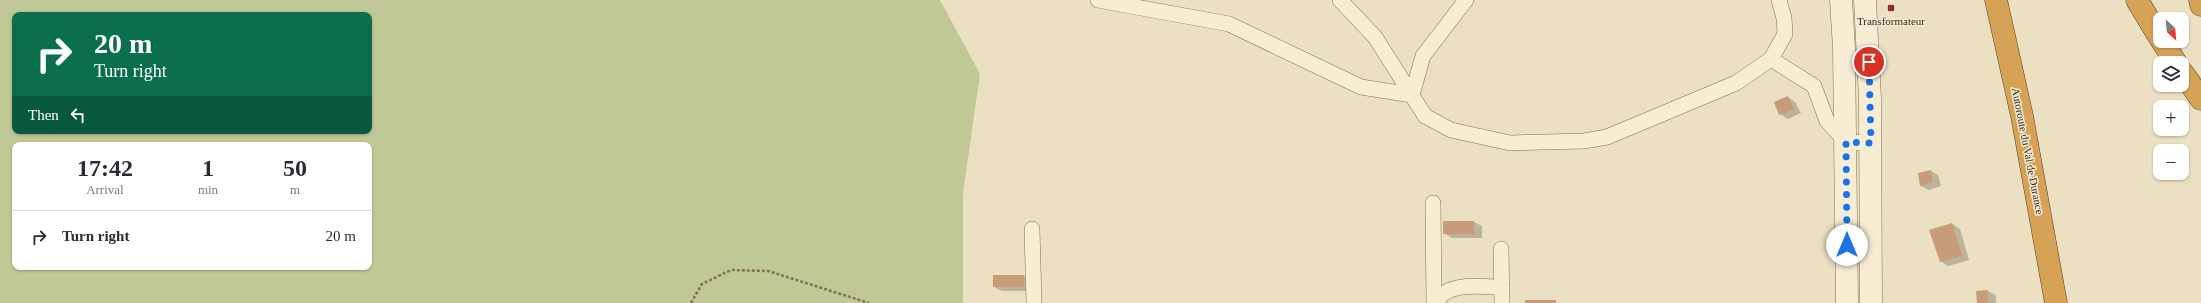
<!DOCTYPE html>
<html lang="en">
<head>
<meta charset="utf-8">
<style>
	:root { --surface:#fff; --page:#f7f7f7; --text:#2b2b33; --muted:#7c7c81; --line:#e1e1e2 }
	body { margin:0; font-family:"Times New Roman",serif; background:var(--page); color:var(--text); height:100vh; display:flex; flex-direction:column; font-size:15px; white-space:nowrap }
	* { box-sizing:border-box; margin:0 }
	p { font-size:13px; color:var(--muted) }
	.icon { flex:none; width:22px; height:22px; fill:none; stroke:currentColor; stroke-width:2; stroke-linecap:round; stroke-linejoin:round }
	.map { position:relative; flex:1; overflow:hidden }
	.drawer { position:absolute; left:12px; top:142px; width:360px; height:128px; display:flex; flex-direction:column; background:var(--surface); border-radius:8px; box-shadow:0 1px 3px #0004 }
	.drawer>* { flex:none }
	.top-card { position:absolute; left:12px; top:12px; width:360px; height:122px; border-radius:8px; box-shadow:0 1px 3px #0004; background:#0b6e4f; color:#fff; overflow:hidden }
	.needle { width:26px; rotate:154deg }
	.controls { position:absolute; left:2153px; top:12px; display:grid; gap:8px }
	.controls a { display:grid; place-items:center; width:36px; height:36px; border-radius:8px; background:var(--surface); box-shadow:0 1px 3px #0004; font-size:20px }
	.pin { position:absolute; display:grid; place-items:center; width:34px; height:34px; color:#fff; margin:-17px; border:2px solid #fff; border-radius:50%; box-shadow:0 1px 4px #0007 }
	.me { position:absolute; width:44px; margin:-22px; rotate:0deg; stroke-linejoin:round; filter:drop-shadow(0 0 3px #0008) }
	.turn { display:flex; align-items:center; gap:14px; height:84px; padding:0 16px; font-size:18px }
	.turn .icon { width:52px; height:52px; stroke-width:2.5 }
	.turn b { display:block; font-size:28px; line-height:34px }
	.then { display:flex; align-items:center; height:38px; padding:0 16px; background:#0003; gap:8px; font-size:15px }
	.eta { display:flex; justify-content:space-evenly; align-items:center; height:68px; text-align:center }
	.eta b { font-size:24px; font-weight:600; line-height:28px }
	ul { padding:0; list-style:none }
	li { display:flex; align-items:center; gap:12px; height:52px; padding:0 16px; border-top:1px solid var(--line) }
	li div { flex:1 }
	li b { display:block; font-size:15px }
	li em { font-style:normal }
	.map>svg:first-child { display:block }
</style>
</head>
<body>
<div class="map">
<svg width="2201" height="303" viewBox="0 0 2201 303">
	<rect width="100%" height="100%" fill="#ebe0c1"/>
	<!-- green -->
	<path fill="#c0c896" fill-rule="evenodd" d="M0,0H940L980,74L963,194V303H0ZM15,15H369V131H15ZM15,145H369V267H15Z"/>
	<!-- shadow -->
	<g fill="#0003">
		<polygon points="1788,97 1795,102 1801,113 1788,119 1780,114"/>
		<polygon points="1931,171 1938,175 1941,186 1929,190 1921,186 1919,174"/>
		<polygon points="1474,222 1482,226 1482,238 1452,238 1444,233"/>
		<polygon points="1952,224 1960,229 1969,260 1948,266 1940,261"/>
		<polygon points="1024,276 1031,280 1031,291 1002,291 994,287"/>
		<polygon points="1988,291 1996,295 1996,303 1978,303 1977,292"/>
	</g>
	<!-- building -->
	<g fill="#c79c79">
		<polygon points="1788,96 1794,109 1779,115 1774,102"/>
		<polygon points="1931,170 1933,182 1920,186 1918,173"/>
		<rect x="1443" y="221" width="31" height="13"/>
		<polygon points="1952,223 1962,256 1940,262 1929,230"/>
		<rect x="993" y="275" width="31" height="12"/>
		<polygon points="1988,290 1988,303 1977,303 1976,291"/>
		<rect x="1525" y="300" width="31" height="3"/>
	</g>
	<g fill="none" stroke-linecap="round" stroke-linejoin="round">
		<!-- service casing -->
		<g stroke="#83715a" stroke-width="16">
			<g id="service">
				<polyline points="1098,0 1229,24 1361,87 1412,95 1423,56 1466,0"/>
				<polyline points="1340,0 1375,37 1425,116 1451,130 1510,143 1584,141 1607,137 1736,83 1771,59 1785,34 1784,18 1779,0"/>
				<polyline points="1771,59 1814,86 1827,121 1846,142 1871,143"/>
				<polyline points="1433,203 1434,303"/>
				<polyline points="1032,229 1034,303"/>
				<polyline points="1501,249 1502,303"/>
				<path d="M1436,303C1446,281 1481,287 1502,287"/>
			</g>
		</g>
		<!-- tertiary casing -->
		<g stroke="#83715a" stroke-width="23">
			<g id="tertiary">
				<polyline points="1841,0 1844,48 1847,303"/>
				<polyline points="1865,0 1870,99 1871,303"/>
			</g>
		</g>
		<!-- motorway casing -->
		<g stroke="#503f2e" stroke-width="23">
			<g id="motorway">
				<polyline points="1996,0 2022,116 2056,303"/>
				<polyline points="2137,0 2160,38"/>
				<polyline points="2200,0 2201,5"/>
				<polyline points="2162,41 2176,63"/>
				<polyline points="2182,72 2201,99"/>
			</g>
		</g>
		<!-- path -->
		<polyline stroke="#83715a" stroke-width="2.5" stroke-dasharray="3 2" stroke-linecap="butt" points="691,303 702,284 731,270 768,271 869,303"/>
		<!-- service -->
		<use href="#service" stroke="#f6edd3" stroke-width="15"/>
		<!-- tertiary -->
		<use href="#tertiary" stroke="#f6edd3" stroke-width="22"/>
		<!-- motorway -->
		<use href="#motorway" stroke="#d6a256" stroke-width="22"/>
	</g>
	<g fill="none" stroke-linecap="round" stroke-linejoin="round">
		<!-- route -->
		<polyline stroke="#1a73e8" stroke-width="7" stroke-dasharray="0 12.6" points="1847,245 1846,142 1871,143 1869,62"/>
	</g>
	<!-- markers -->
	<rect fill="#8e312e" stroke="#f3ead0" stroke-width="1.5" x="1887" y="4" width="8" height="8" rx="2"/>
	<g text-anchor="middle" stroke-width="3" stroke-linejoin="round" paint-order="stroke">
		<!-- poi labels -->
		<g font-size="11" fill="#33291d" stroke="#f3ead0">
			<text x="1891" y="25">Transformateur</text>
		</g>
		<!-- street labels -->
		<g font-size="11" fill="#33291d" stroke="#f3ead0">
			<text transform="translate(2028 151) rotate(79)" y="4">Autoroute du Val de Durance</text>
		</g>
	</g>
</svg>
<div class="controls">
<a><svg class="needle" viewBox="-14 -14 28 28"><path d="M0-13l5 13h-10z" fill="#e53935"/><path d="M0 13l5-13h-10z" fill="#7c7c81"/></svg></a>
<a><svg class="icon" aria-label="layers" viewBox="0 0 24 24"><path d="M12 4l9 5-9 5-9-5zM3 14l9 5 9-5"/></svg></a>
<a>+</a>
<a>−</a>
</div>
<div class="pin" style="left:1869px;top:62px;background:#d93025"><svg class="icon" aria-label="arrive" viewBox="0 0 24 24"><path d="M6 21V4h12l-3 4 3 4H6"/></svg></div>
<svg class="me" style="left:1847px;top:245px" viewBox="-20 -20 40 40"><circle r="19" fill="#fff"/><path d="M0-13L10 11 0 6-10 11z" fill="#1a73e8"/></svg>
<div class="top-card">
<div class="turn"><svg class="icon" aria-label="right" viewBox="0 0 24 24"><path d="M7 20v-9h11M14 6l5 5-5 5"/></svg><div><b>20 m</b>Turn right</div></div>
<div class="then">Then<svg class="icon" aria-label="left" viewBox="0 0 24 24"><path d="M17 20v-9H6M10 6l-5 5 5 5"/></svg></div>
</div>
<section class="drawer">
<div class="eta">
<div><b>17:42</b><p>Arrival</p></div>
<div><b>1</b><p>min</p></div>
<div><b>50</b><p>m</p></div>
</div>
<ul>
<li><svg class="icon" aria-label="right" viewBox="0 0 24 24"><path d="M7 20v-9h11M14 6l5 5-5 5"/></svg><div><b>Turn right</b></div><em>20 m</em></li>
</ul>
</section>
</div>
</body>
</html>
